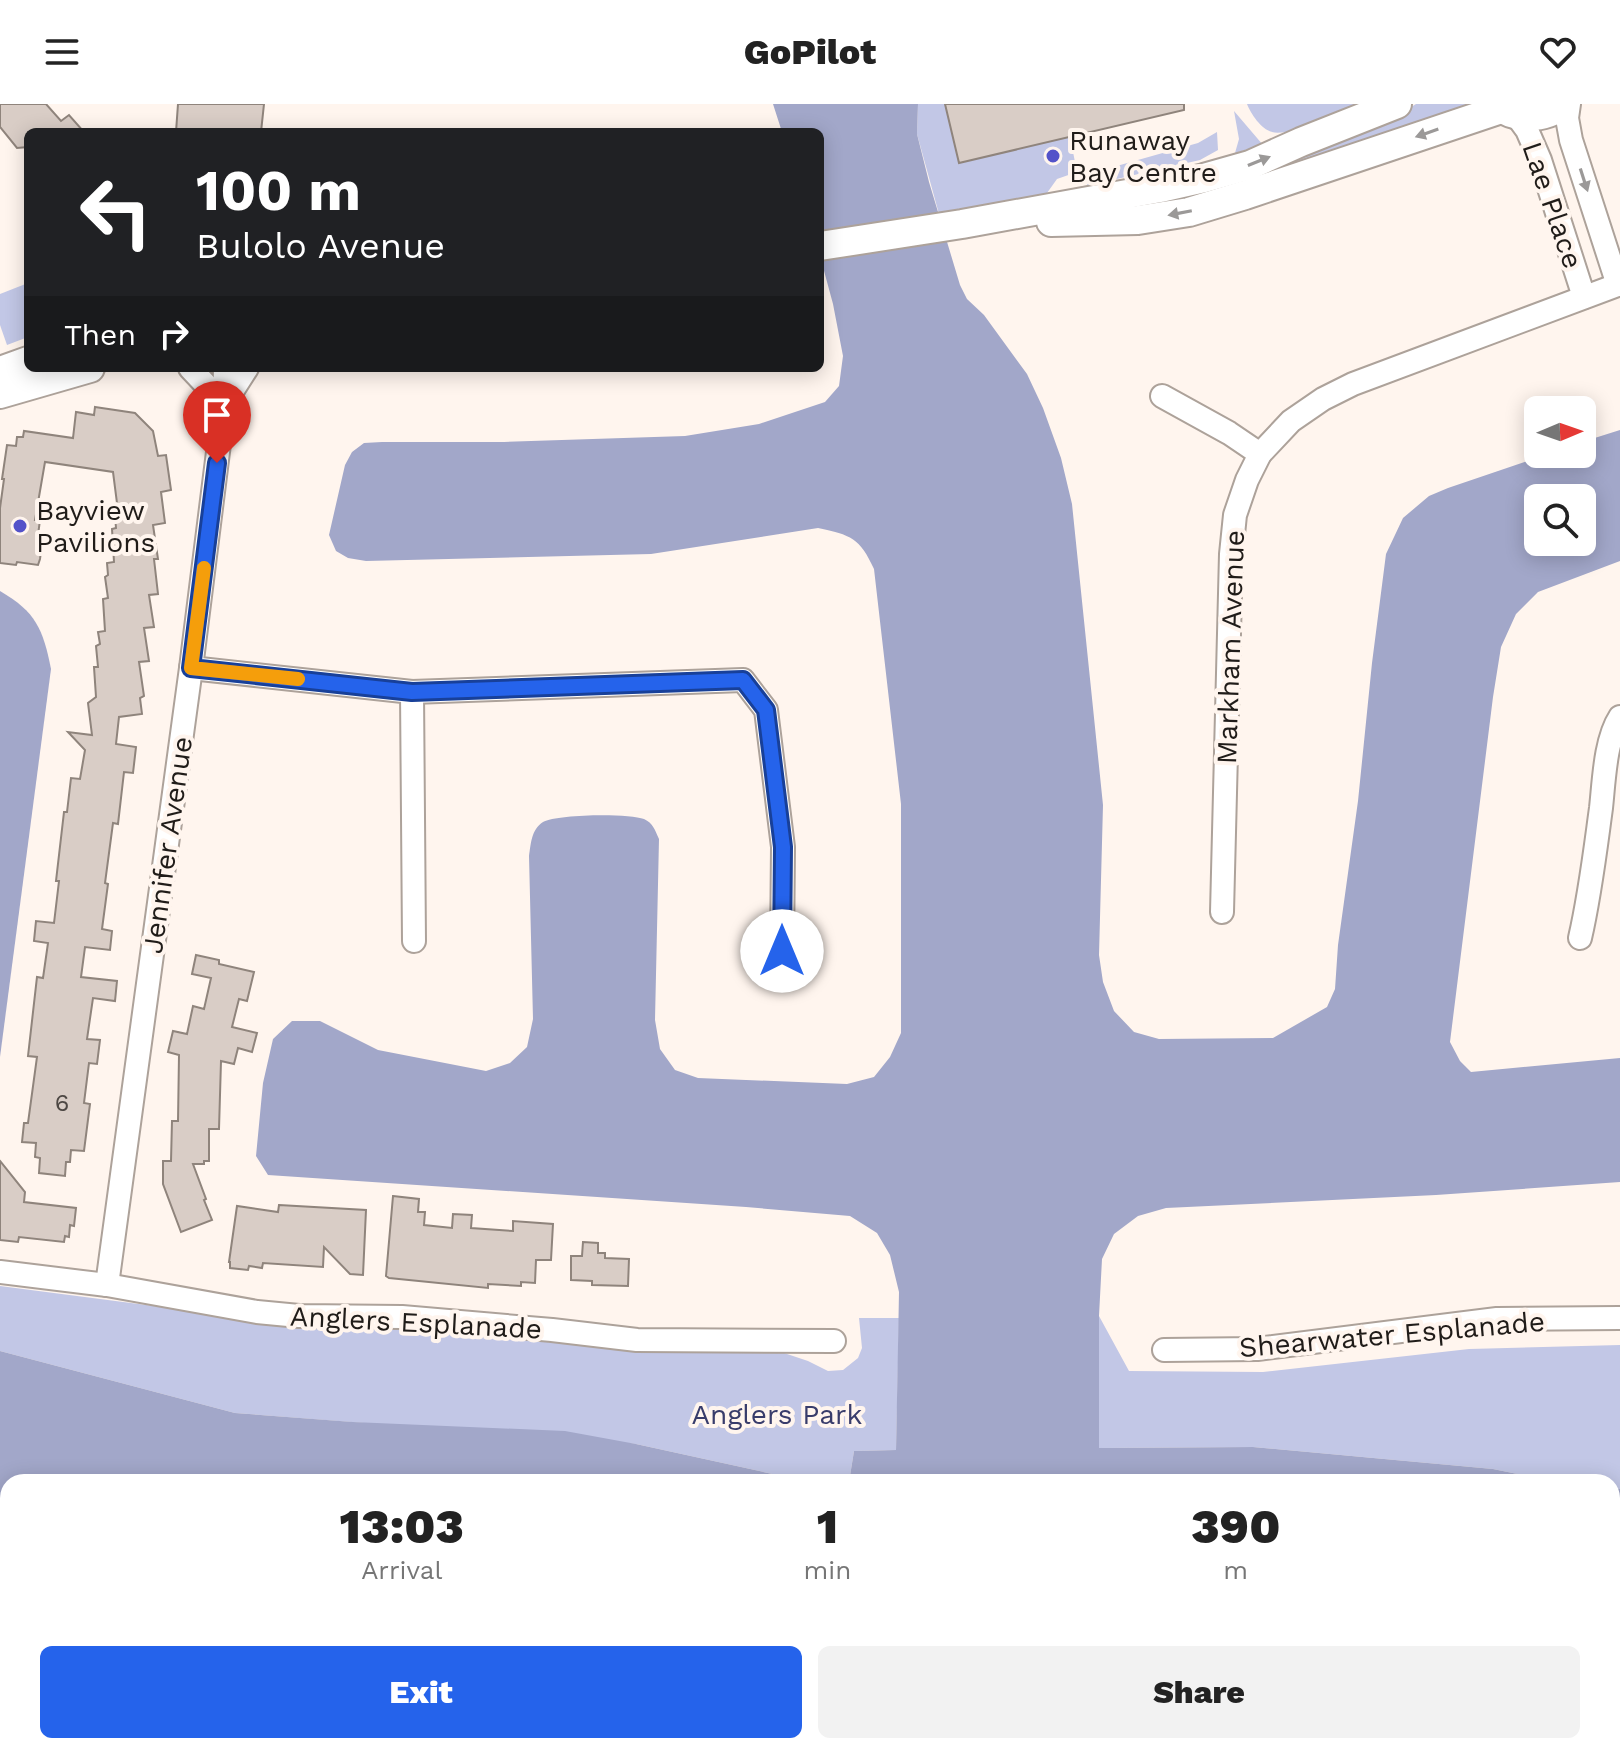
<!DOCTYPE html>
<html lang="en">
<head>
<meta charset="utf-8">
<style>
	:root { --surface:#fff; --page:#f2f2f2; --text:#222; --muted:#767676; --accent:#2563eb }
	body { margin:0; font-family:"Work Sans",sans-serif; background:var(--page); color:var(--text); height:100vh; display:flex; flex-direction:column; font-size:30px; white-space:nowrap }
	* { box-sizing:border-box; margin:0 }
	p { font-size:26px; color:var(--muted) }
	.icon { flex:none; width:44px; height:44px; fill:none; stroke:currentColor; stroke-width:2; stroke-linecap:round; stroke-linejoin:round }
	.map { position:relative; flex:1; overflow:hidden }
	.side { position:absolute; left:0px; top:1370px; width:1620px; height:280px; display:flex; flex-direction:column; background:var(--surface); border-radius:24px 24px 0 0; box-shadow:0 4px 20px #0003 }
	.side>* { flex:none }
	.hud { position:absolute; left:24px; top:24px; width:800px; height:244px; border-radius:12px; box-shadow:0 4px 20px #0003; background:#202124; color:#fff; overflow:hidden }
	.needle { width:52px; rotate:88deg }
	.fabs { position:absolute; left:1524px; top:292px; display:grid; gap:16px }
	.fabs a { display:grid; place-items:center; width:72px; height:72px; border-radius:12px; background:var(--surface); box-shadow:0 4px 20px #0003; font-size:40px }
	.pin { position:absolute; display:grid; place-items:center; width:68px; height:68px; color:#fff; margin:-82px -34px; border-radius:50% 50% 50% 0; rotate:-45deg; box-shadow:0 0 8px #0007 }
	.pin .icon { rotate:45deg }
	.me { position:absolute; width:88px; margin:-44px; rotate:0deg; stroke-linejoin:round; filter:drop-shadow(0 0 6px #0008) }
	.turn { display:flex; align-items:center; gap:28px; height:168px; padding:0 40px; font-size:36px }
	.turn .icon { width:104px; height:104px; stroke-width:2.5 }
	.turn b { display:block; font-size:56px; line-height:68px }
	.then { display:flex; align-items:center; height:76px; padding:0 40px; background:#0003; gap:16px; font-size:30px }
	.eta { display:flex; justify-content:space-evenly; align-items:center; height:136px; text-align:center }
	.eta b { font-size:48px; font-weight:800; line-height:56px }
	.button { display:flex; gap:16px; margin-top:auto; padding:16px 40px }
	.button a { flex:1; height:92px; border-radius:12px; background:var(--accent); color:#fff; font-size:32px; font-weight:800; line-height:92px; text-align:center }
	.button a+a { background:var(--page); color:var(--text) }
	header { display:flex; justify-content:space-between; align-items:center; height:104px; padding:0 40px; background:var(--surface); font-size:36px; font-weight:800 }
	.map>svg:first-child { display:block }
</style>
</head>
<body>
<header><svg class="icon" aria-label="menu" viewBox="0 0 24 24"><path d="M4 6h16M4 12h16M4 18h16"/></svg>GoPilot<svg class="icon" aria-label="heart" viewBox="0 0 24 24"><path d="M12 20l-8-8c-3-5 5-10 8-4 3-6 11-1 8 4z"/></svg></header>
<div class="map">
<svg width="1620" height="1650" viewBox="0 0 1620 1650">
	<rect width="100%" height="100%" fill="#fff5ee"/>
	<!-- green -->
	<g fill="#c2c7e6">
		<polygon points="918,0 945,0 959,59 1070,33 1077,68 1057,75 1047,89 975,105 939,110 917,30"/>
		<path d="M1247,0H1366C1347,7 1290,33 1272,28C1261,25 1251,10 1247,0Z"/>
		<polygon points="1416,0 1471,0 1472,2 1175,103 992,114 1400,10"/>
		<polygon points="1234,7 1263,41 1235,49 1239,35"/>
		<polygon points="1217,28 1218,46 1200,56 1086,82 1099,67 1198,39"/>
		<polygon points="28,179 28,233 7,241 0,221 0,190"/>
		<polygon points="0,1182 278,1218 454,1223 615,1245 784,1249 808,1257 828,1267 843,1266 858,1254 862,1244 859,1214 899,1214 896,1346 854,1347 849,1378 809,1378 636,1340 235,1309 0,1247"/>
		<polygon points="1099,1212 1129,1267 1263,1268 1469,1245 1620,1241 1620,1385 1612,1385 1612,1378 1556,1378 1493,1365 1253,1343 1099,1344"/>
	</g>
	<!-- water -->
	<g fill="#a2a7c9" fill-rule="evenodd">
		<path d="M773,0H918L917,30L929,78L960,181L967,195L984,211L1027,270L1043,304L1061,354L1072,400L1103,701L1099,851L1103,878L1114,907L1134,928L1159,935L1273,934L1327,903L1335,885L1338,841L1358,697L1372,559L1386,450L1403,414L1429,392L1448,384L1548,350H1582V338L1620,326V457L1538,488L1516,510L1501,543L1493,593L1450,938L1460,957L1471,968L1620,954V1078L1436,1091L1166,1104L1138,1112L1114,1130L1102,1155L1099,1212V1344L1253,1343L1493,1365L1556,1378H849L854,1347L896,1346L899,1188L890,1151L877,1129L850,1112L746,1103L268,1071L256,1052L263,979L273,935L292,917H320L378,946L486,967L510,959L527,943L533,915L529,752C531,740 531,726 543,718C557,710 629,709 644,715C653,719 655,726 659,735L655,916L660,945L675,966L698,974L847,980L874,973L890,953L901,929V700L874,465C860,434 851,431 818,424L651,450L366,457L348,454L336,447L329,431L345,361L352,348L364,339L382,338H504L685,332L759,320L825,298L839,282L843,252L833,200L820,152V28H782ZM1538,394H1582V438H1538Z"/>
		<path d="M0,487C36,508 43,525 51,565L0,953Z"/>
		<polygon points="0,1247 235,1309 353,1318 565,1327 636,1340 809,1378 8,1378 8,1642 1612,1642 1612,1385 1620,1385 1620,1650 0,1650"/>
	</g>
	<!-- building -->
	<g fill="#d9cdc6" stroke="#8f847c" stroke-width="2">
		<polygon points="0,0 46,0 61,17 69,11 84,28 28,28 28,43 17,44 0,23"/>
		<polygon points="178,0 264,0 261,28 176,28"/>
		<polygon points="945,0 1184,0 1184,6 959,59"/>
		<polygon points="95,303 135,309 153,327 158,352 166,351 171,386 161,388 165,419 153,421 158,455 154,455 158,490 149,491 154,523 144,524 149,557 139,558 144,592 140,594 142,610 119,613 116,640 136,643 133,669 124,668 118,720 113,719 105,779 108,780 102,825 112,827 110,846 85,843 81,873 117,877 115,897 93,894 87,935 100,936 97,960 89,959 84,999 90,1000 84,1047 71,1046 70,1058 66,1058 65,1072 39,1069 40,1054 35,1053 36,1039 22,1038 24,1019 28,1019 37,953 28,952 37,873 43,874 48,839 34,837 36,817 54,819 59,777 56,777 64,708 67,708 71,674 80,675 85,646 68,628 92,631 88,599 96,593 94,563 98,563 96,542 100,540 98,528 105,527 103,495 108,494 105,473 108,471 107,459 114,458 112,425 116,424 114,400 117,399 113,368 45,358 35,416 40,416 38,431 43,432 40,455 38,461 17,458 16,461 0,459 0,404 4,375 2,375 7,341 16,342 17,333 23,333 24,327 73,334 76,308 94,311"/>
		<polygon points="196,851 219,856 219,860 254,868 247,897 239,895 232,923 257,929 252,948 238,944 234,960 221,957 219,1025 209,1025 209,1057 204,1057 204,1060 193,1060 206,1095 204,1096 212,1116 181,1128 163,1080 163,1057 171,1057 172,1017 178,1017 179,951 168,948 173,927 187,930 193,902 204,905 211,874 192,870"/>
		<polygon points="0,1057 25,1088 24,1098 76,1104 74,1122 70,1121 69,1133 65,1132 64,1138 19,1133 18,1138 0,1136"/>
		<polygon points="393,1092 419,1095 418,1108 425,1108 424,1121 452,1124 453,1110 472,1111 471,1124 513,1127 513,1117 553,1120 551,1156 536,1156 535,1179 521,1178 521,1182 488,1180 488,1184 389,1174 386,1172"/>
		<polygon points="279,1101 366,1106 363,1171 350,1170 324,1143 323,1163 263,1159 262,1164 249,1162 248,1166 230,1164 230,1158 229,1158 237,1102 278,1108"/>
		<polygon points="583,1138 598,1139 598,1149 605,1149 605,1154 629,1155 628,1182 592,1181 592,1177 571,1176 571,1152 582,1152"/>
	</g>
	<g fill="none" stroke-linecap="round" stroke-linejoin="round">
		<!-- minor casing -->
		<g stroke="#ada29a" stroke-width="26">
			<g id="minor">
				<polyline points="1569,0 1567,14 1571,36 1618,181"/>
				<polyline points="1516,11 1527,26 1540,56 1584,193"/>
				<polyline points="190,264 224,300 247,264"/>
				<polyline points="1162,292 1229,329 1260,350"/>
				<polyline points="191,564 412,588 743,576 766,606 783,743 782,847"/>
				<polyline points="412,588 414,837"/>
				<polyline points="1222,808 1231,450 1235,411 1247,376 1260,350 1291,317 1323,295 1353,280 1620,180"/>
				<path d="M1580,834C1590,791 1595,748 1601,704C1604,677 1605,636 1620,613"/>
				<polyline points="0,1168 107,1181 257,1208 299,1212 402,1213 552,1226 637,1236 834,1237"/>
				<polyline points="107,1181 191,564 224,300 225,264"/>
				<polyline points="1164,1246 1257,1245 1497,1215 1620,1214"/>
			</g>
		</g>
		<!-- major casing -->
		<g stroke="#ada29a" stroke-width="32">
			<g id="major">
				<path d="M1495,0C1515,16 1544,16 1564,0"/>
				<polyline points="1051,118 1138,116 1189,108 1245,91 1501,5"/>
				<polyline points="820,142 962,120 1160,84 1204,74 1250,61 1301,38 1397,0"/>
				<polyline points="0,267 28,257"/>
				<polyline points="0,290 90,264"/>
			</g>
		</g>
		<!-- minor -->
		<use href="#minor" stroke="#fff" stroke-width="22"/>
		<!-- major -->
		<use href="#major" stroke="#fff" stroke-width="28"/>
	</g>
	<!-- one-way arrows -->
	<defs><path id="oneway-solid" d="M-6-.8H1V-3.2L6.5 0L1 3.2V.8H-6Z" transform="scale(2)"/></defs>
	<g fill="#9b9998">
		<use href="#oneway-solid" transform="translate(1427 29) rotate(161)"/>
		<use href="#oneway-solid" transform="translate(1259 57) rotate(-22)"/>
		<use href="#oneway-solid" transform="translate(1584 76) rotate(72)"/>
		<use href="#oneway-solid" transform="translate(1180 109) rotate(169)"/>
	</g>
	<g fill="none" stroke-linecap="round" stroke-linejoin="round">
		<!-- route casing -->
		<g stroke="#184099" stroke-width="20">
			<polyline id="route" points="217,359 191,564 412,588 743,576 766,606 783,743 782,847"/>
		</g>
		<!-- route -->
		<use href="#route" stroke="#2563eb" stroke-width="14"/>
		<!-- slow -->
		<polyline stroke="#f59e0b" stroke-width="14" points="204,464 191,564 298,575"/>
	</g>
	<!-- markers -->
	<g fill="#5352c9" stroke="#fff5ee" stroke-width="3">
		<circle cx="1053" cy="52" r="8"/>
		<circle cx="20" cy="422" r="8"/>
	</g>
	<g text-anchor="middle" stroke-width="8" stroke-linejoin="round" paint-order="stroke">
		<!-- number labels -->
		<g font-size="24" fill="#4e4844">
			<text x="62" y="1007">6</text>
		</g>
		<!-- poi labels -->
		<g font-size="28" fill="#201c19" stroke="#fff5ee" text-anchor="start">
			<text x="1069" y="46">Runaway<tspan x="1069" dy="32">Bay Centre</tspan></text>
			<text x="36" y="416">Bayview<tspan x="36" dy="32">Pavilions</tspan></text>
		</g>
		<!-- street labels -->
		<g font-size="28" fill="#201c19" stroke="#fff5ee">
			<text transform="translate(1553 101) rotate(71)" y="10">Lae Place</text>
			<text transform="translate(1230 543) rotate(-88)" y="10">Markham Avenue</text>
			<text transform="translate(167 741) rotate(-82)" y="10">Jennifer Avenue</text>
			<text transform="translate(416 1218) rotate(3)" y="10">Anglers Esplanade</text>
			<text transform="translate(1392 1230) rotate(-5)" y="10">Shearwater Esplanade</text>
		</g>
		<!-- park labels -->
		<g font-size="28" fill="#383c6b" stroke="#fff5ee">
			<text x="777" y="1320">Anglers Park</text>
		</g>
	</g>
</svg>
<div class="fabs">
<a><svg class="needle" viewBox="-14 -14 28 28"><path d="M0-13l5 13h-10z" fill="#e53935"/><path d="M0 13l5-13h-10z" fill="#767676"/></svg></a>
<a><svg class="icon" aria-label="search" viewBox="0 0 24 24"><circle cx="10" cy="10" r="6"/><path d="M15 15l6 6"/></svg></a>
</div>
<div class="pin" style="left:217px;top:359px;background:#d93025"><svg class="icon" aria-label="arrive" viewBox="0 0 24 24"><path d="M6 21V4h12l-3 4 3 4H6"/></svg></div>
<svg class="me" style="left:782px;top:847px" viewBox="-20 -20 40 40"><circle r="19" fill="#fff"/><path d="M0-13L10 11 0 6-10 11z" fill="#2563eb"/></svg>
<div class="hud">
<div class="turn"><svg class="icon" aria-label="left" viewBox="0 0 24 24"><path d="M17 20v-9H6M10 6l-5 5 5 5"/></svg><div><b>100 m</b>Bulolo Avenue</div></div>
<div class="then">Then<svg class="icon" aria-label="right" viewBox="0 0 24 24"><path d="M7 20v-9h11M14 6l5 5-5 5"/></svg></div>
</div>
<section class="side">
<div class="eta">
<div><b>13:03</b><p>Arrival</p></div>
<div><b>1</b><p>min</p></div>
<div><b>390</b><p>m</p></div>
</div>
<div class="button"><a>Exit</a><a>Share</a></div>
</section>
</div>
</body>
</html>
